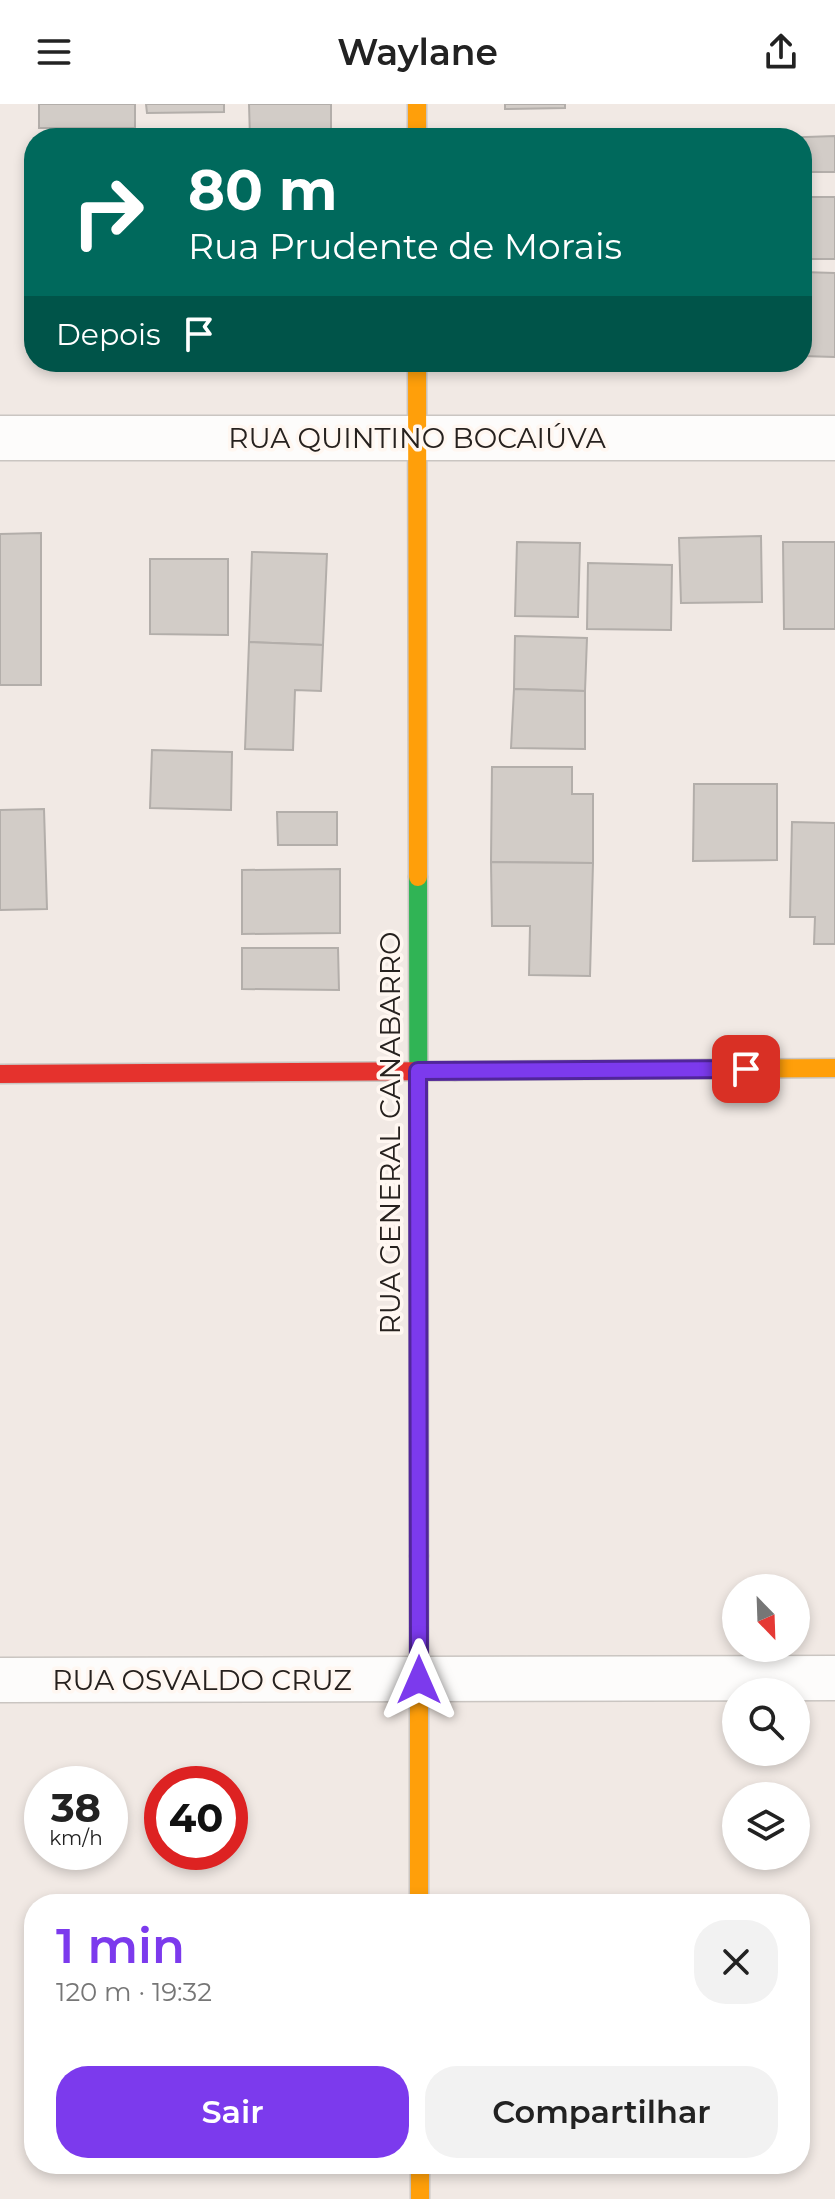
<!DOCTYPE html>
<html lang="pt">
<head>
<meta charset="utf-8">
<style>
	:root { --surface:#fff; --page:#f2f2f2; --text:#222; --muted:#767676; --accent:#7c3aed }
	body { margin:0; font-family:Montserrat,sans-serif; background:var(--page); color:var(--text); height:100vh; display:flex; flex-direction:column; font-size:30px; white-space:nowrap }
	* { box-sizing:border-box; margin:0 }
	p { font-size:26px; color:var(--muted) }
	.icon { flex:none; width:44px; height:44px; fill:none; stroke:currentColor; stroke-width:2; stroke-linecap:round; stroke-linejoin:round }
	.map { position:relative; flex:1; overflow:hidden }
	.panel { position:absolute; left:24px; top:1790px; width:786px; height:280px; display:flex; flex-direction:column; background:var(--surface); border-radius:32px; box-shadow:0 4px 12px #0003 }
	.panel>* { flex:none }
	.guide { position:absolute; left:24px; top:24px; width:788px; height:244px; border-radius:32px; box-shadow:0 4px 12px #0003; background:#00695c; color:#fff; overflow:hidden }
	.needle { width:52px; rotate:157deg }
	.tools { position:absolute; left:722px; top:1470px; display:grid; gap:16px }
	.tools a { display:grid; place-items:center; width:88px; height:88px; border-radius:50%; background:var(--surface); box-shadow:0 4px 12px #0003; font-size:40px }
	.speed { position:absolute; left:24px; top:1662px; display:flex; gap:16px; font-size:40px; font-weight:700; text-align:center }
	.speed>* { display:grid; place-content:center; width:104px; height:104px; border-radius:50%; background:var(--surface); box-shadow:0 4px 12px #0003; line-height:1 }
	.speed small { font-size:20px; font-weight:400 }
	.speed .limit { border:12px solid #d22; background:#fff; color:#111 }
	.pin { position:absolute; display:grid; place-items:center; width:68px; height:68px; color:#fff; margin:-34px; border-radius:16px; box-shadow:0 4px 12px #0006 }
	.me { position:absolute; width:88px; margin:-44px; rotate:0deg; stroke-linejoin:round; filter:drop-shadow(0 0 6px #0008) }
	.turn { display:flex; align-items:center; gap:28px; height:168px; padding:0 32px; font-size:36px }
	.turn .icon { width:104px; height:104px; stroke-width:2.5 }
	.turn b { display:block; font-size:56px; line-height:68px }
	.then { display:flex; align-items:center; height:76px; padding:0 32px; background:#0003; gap:16px; font-size:30px }
	.round { display:grid; place-items:center; flex:none; width:84px; height:84px; border-radius:32px; background:var(--page) }
	.headline { display:flex; align-items:center; justify-content:space-between; height:136px; padding:0 32px }
	h1 { font-size:48px; font-weight:600; line-height:60px; color:var(--accent) }
	.primary-button { display:flex; gap:16px; margin-top:auto; padding:16px 32px }
	.primary-button a { flex:1; height:92px; border-radius:32px; background:var(--accent); color:#fff; font-size:32px; font-weight:600; line-height:92px; text-align:center }
	.primary-button a+a { background:var(--page); color:var(--text) }
	header { display:flex; justify-content:space-between; align-items:center; height:104px; padding:0 32px; background:var(--surface); font-size:36px; font-weight:600 }
	.map>svg:first-child { display:block }
</style>
</head>
<body>
<header><svg class="icon" aria-label="menu" viewBox="0 0 24 24"><path d="M4 6h16M4 12h16M4 18h16"/></svg>Waylane<svg class="icon" aria-label="share" viewBox="0 0 24 24"><path d="M12 15V3M7 8l5-5 5 5M5 13v7h14v-7"/></svg></header>
<div class="map">
<svg width="835" height="2095" viewBox="0 0 835 2095">
	<rect width="100%" height="100%" fill="#f1e9e4"/>
	<!-- building -->
	<g fill="#d2ccc7" stroke="#b3aeaa" stroke-width="2">
		<rect x="39" y="0" width="96" height="24"/>
		<polygon points="146,0 224,0 224,8 147,9"/>
		<polygon points="249,0 331,0 331,34 250,34"/>
		<polygon points="505,0 565,0 565,4 505,5"/>
		<polygon points="835,32 835,68 802,68 802,34 777,34"/>
		<rect x="802" y="93" width="33" height="62"/>
		<polygon points="802,168 835,169 835,253 802,252"/>
		<polygon points="252,258 331,258 331,261 252,262"/>
		<polygon points="41,429 41,581 0,581 0,430"/>
		<polygon points="761,432 762,498 681,499 679,434"/>
		<polygon points="517,438 580,439 578,513 515,512"/>
		<polygon points="783,438 835,438 835,525 784,525"/>
		<polygon points="252,448 327,450 323,541 249,538"/>
		<polygon points="150,455 228,455 228,531 150,530"/>
		<polygon points="588,459 672,461 671,526 587,525"/>
		<polygon points="515,532 587,534 585,587 514,585"/>
		<polygon points="249,538 323,541 321,587 295,586 293,646 245,645"/>
		<polygon points="514,585 585,587 585,645 511,644"/>
		<polygon points="152,646 232,648 231,706 150,704"/>
		<polygon points="492,663 572,663 572,690 593,690 593,759 491,758"/>
		<polygon points="694,680 777,680 777,756 693,757"/>
		<polygon points="44,705 47,805 0,806 0,706"/>
		<polygon points="277,708 337,708 337,741 278,741"/>
		<polygon points="792,718 835,719 835,840 814,840 815,813 790,813"/>
		<polygon points="491,758 593,759 590,872 529,871 530,822 492,822"/>
		<polygon points="340,765 340,829 242,830 242,766"/>
		<polygon points="242,844 338,844 339,886 242,885"/>
	</g>
	<g fill="none" stroke-linecap="round" stroke-linejoin="round">
		<!-- street casing -->
		<g stroke="#cac5c1" stroke-width="47">
			<g id="street">
				<polyline points="0,334 835,334"/>
				<polyline points="0,1576 835,1574"/>
			</g>
		</g>
		<!-- fast casing -->
		<g stroke="#cac5c1" stroke-width="21">
			<polyline id="fast" points="418,773 419,1452"/>
		</g>
		<!-- slow casing -->
		<g stroke="#cac5c1" stroke-width="21">
			<g id="slow">
				<polyline points="417,0 417,34"/>
				<polyline points="417,258 418,773"/>
				<polyline points="455,967 835,964"/>
				<polyline points="419,1452 419,1800"/>
				<polyline points="420,2060 420,2095"/>
			</g>
		</g>
		<!-- jam casing -->
		<g stroke="#cac5c1" stroke-width="21">
			<polyline id="jam" points="0,970 455,967"/>
		</g>
		<!-- street -->
		<use href="#street" stroke="#fdfcfb" stroke-width="44"/>
		<!-- fast -->
		<use href="#fast" stroke="#30b455" stroke-width="18"/>
		<!-- slow -->
		<use href="#slow" stroke="#ff9f0a" stroke-width="18"/>
		<!-- jam -->
		<use href="#jam" stroke="#e5322d" stroke-width="18"/>
	</g>
	<g fill="none" stroke-linecap="round" stroke-linejoin="round">
		<!-- route casing -->
		<g stroke="#51269a" stroke-width="20">
			<polyline id="route" points="419,1576 418,967 746,965"/>
		</g>
		<!-- route -->
		<use href="#route" stroke="#7c3aed" stroke-width="14"/>
	</g>
	<g text-anchor="middle" stroke-width="7" stroke-linejoin="round" paint-order="stroke">
		<!-- street labels -->
		<g font-size="28" fill="#26211e" stroke="#fff7f1">
			<text x="417" y="344">RUA QUINTINO BOCAIÚVA</text>
			<text transform="translate(390 1029) rotate(-90)" y="10">RUA GENERAL CANABARRO</text>
			<text x="202" y="1586">RUA OSVALDO CRUZ</text>
		</g>
	</g>
</svg>
<div class="tools">
<a><svg class="needle" viewBox="-14 -14 28 28"><path d="M0-13l5 13h-10z" fill="#e53935"/><path d="M0 13l5-13h-10z" fill="#767676"/></svg></a>
<a><svg class="icon" aria-label="search" viewBox="0 0 24 24"><circle cx="10" cy="10" r="6"/><path d="M15 15l6 6"/></svg></a>
<a><svg class="icon" aria-label="layers" viewBox="0 0 24 24"><path d="M12 4l9 5-9 5-9-5zM3 14l9 5 9-5"/></svg></a>
</div>
<div class="speed"><div>38<small>km/h</small></div><div class="limit">40</div></div>
<div class="pin" style="left:746px;top:965px;background:#d93025"><svg class="icon" aria-label="arrive" viewBox="0 0 24 24"><path d="M6 21V4h12l-3 4 3 4H6"/></svg></div>
<svg class="me" style="left:419px;top:1576px" viewBox="-20 -20 40 40"><path d="M0-17L14 15 0 8-14 15z" fill="#7c3aed" stroke="#fff" stroke-width="4"/></svg>
<div class="guide">
<div class="turn"><svg class="icon" aria-label="right" viewBox="0 0 24 24"><path d="M7 20v-9h11M14 6l5 5-5 5"/></svg><div><b>80 m</b>Rua Prudente de Morais</div></div>
<div class="then">Depois<svg class="icon" aria-label="arrive" viewBox="0 0 24 24"><path d="M6 21V4h12l-3 4 3 4H6"/></svg></div>
</div>
<section class="panel">
<div class="headline"><div><h1>1 min</h1><p>120 m · 19:32</p></div><a class="round"><svg class="icon" aria-label="close" viewBox="0 0 24 24"><path d="M6 6l12 12M18 6L6 18"/></svg></a></div>
<div class="primary-button"><a>Sair</a><a>Compartilhar</a></div>
</section>
</div>
</body>
</html>
